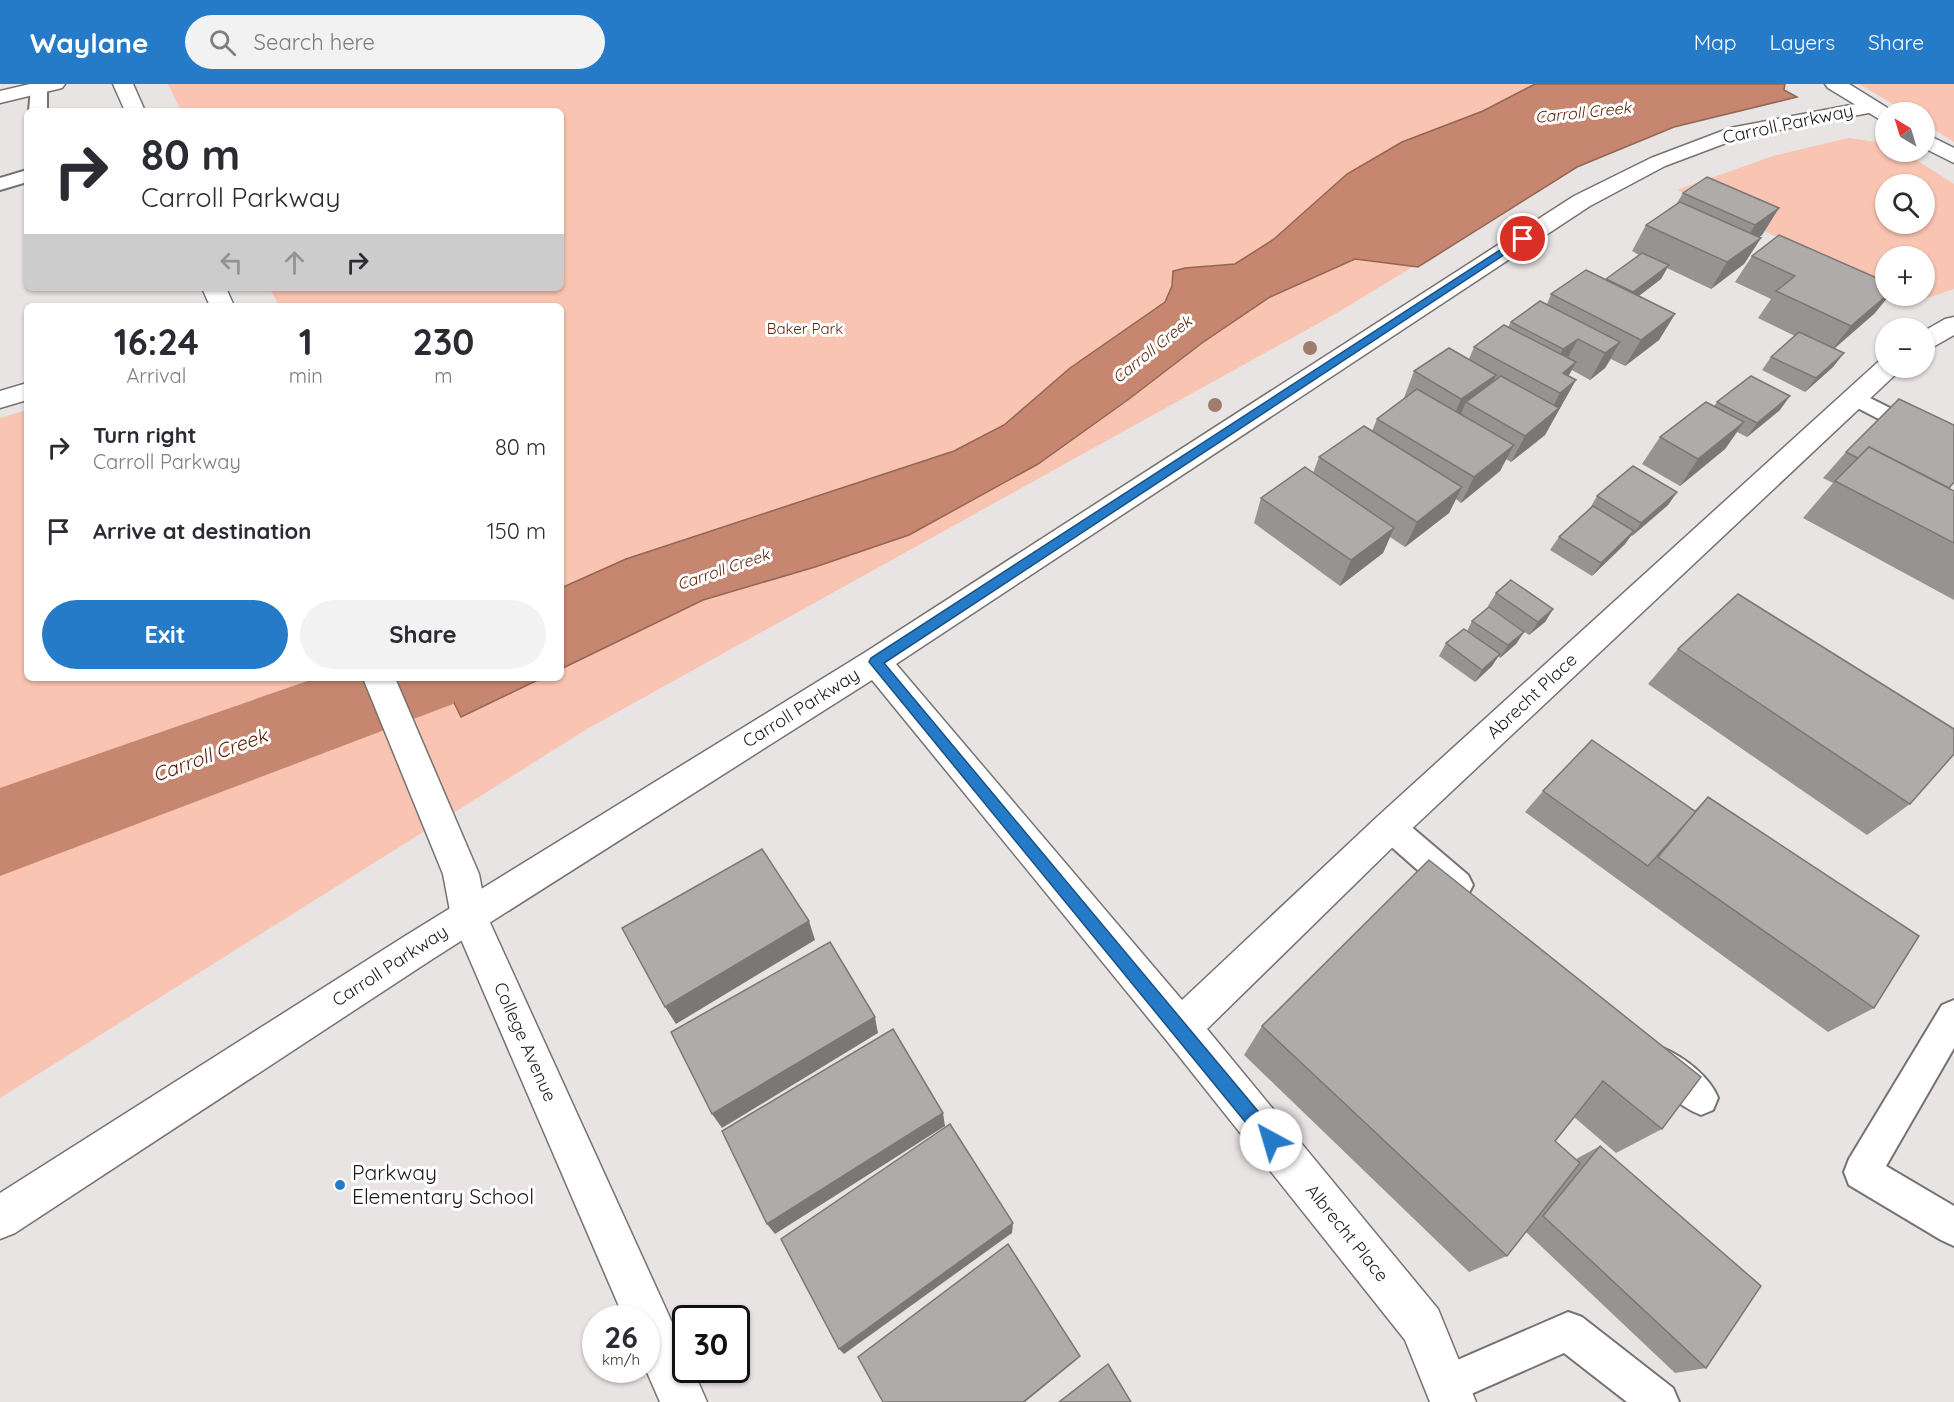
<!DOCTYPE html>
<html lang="en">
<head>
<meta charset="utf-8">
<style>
	:root { --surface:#fff; --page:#f2f2f3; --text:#2b2b33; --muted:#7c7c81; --accent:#267bc9 }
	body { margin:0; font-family:Quicksand,sans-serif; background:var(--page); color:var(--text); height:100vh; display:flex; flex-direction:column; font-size:22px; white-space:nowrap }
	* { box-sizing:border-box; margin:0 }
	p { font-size:20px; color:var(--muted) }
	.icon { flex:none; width:33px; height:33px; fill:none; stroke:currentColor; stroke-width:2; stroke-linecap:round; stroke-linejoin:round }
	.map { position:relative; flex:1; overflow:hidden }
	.sheet { position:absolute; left:24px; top:219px; width:540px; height:378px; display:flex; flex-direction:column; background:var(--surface); border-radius:9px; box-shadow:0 2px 4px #0004 }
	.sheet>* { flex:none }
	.banner { position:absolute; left:24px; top:24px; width:540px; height:183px; border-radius:9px; box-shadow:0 2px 4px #0004; background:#fff; color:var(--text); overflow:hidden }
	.needle { width:39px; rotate:322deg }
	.fabs { position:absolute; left:1875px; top:18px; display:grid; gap:12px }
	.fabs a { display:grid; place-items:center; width:60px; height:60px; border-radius:50%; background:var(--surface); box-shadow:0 2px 4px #0004; font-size:30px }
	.speed { position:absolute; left:582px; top:1221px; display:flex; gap:12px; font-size:30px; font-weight:700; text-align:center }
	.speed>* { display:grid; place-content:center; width:78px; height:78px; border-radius:50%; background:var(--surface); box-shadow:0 2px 4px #0004; line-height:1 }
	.speed small { font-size:15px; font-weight:400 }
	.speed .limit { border:3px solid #111; border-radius:9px; background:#fff; color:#111 }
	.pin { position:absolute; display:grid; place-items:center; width:51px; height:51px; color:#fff; margin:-26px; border:3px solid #fff; border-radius:50%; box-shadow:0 2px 6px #0007 }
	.me { position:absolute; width:66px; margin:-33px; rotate:321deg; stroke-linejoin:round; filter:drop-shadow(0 0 4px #0008) }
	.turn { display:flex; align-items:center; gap:21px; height:126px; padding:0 18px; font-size:27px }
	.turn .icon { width:78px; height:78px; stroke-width:2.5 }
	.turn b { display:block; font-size:42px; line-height:51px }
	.lanes { display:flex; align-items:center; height:57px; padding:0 18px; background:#0003; justify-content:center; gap:30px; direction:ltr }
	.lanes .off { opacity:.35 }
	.eta { display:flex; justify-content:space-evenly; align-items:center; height:102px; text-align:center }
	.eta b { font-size:36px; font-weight:800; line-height:42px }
	.cta { display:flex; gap:12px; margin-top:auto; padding:12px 18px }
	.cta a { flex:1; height:69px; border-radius:36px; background:var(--accent); color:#fff; font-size:24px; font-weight:800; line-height:69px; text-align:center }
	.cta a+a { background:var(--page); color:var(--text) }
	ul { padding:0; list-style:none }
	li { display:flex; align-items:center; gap:18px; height:84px; padding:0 18px }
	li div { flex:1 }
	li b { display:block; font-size:22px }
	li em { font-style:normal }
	header { display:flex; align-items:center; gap:36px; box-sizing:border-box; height:84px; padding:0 30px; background:var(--accent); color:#fff }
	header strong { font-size:28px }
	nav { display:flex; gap:33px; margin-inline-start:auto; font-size:21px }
	.search { width:420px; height:54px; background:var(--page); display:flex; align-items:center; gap:15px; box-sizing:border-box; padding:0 21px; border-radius:33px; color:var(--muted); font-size:22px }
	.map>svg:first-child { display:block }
</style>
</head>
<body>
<header>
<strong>Waylane</strong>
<div class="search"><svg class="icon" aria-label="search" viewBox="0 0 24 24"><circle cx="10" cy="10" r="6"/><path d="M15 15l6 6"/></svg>Search here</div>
<nav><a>Map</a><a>Layers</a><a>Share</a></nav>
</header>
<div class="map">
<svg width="1954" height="1318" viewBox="0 0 1954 1318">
	<rect width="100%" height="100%" fill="#e8e4e3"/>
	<!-- green -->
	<g fill="#f9c4b1" fill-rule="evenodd">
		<polygon points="168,0 1785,0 1784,6 1797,13 1674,43 1577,83 1337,229 587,645 0,1014 0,334 27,326 27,594 561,594 561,222 279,222 270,204 561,204 561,27 181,27"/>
		<polygon points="1859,0 1954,0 1954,58 1925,40 1924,28 1906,28"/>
		<path d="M1848,54L1885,59L1886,68H1904L1954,100V205L1916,218L1901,212H1924V172H1886L1885,204L1677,106L1773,72ZM1886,100H1924V140H1886Z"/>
	</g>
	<!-- water -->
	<g fill="#c6866f" stroke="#936655" stroke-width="1.5">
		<polygon points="1535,0 1785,0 1784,6 1797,13 1674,43 1577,83 1418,183 1355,175 1270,213 1202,259 1129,315 1038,380 909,451 815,483 703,516 561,585 561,504 626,475 954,367 1004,341 1070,284 1165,218 1172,202 1173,187 1185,184 1235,180 1274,155 1347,90 1402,58 1483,27"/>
		<polygon points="442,594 542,594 461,633"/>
	</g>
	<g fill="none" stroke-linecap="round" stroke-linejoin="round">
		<!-- river -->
		<polygon fill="#c6866f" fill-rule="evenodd" points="316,594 466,594 453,620 0,792 0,704"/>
		<!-- service casing -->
		<g stroke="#757270" stroke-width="4">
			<g id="service">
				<polygon points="35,0 45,0 47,4 47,27 29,27 31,4"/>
				<polygon points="27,86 27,98 0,106 0,94"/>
				<polygon points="1854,306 1954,356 1954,374 1846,318 1843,313 1846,308"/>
				<polygon points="1390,730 1401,734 1468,791 1473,801 1468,811 1457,815 1446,811 1379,752 1375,743 1379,734"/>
				<polygon points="1954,916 1954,964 1886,1082 1954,1122 1954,1162 1941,1156 1849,1101 1844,1088 1849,1075 1942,921"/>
				<path d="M1663,964C1684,973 1710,993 1718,1014L1713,1026L1701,1031C1680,1023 1655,1002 1646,981L1651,969Z"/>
				<polygon points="1568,1228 1582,1233 1673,1304 1679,1318 1627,1318 1564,1269 1453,1318 1439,1318 1432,1315 1426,1301 1432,1287"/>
			</g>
		</g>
		<!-- minor casing -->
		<g stroke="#757270" stroke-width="3">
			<g id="minor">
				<polygon points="1872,17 1879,19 1882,23 1879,27 1742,53 1665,82 1590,122 896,580 1182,916 1378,732 1878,278 1886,276 1886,284 1899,284 1896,290 1402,754 1207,945 1438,1225 1476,1318 1430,1318 1405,1256 1167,957 872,596 431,876 15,1149 0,1155 0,1109 405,852 864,569 1574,112 1651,74 1730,44"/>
				<polygon points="1954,233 1954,251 1933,263 1924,266 1924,247 1945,235"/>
				<polygon points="27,299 27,316 0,324 0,307"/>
			</g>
		</g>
		<!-- tertiary casing -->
		<g stroke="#757270" stroke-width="3">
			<g id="tertiary">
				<polygon points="30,0 65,0 62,4 0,19 0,7"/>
				<polygon points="113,0 133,0 145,27 125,27"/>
				<polygon points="202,204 226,204 234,222 210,222"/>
				<polygon points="363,594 395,594 479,790 487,832 686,1269 686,1286 693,1286 707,1318 660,1318 646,1286 646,1234 624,1234 451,832 443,790"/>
			</g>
		</g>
		<!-- primary casing -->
		<g stroke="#757270" stroke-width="3">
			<g id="primary">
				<polygon points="1825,0 1849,0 1894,28 1886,28 1886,37 1879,35 1828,4"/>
				<polygon points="1924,49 1954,64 1954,79 1924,64"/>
			</g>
		</g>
		<!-- service -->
		<use href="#service" fill="#fff" fill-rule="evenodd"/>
		<!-- minor -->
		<use href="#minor" fill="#fff" fill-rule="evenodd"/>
		<!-- tertiary -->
		<use href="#tertiary" fill="#fff" fill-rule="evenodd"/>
		<!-- primary -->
		<use href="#primary" fill="#fff" fill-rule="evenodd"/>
	</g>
	<!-- trees -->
	<g fill="#9e7c6e">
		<circle cx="1310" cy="264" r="7"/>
		<circle cx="1215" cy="321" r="7"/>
	</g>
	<!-- wall -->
	<g fill="#969391">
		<polygon points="1683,109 1779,124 1762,151 1759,153 1761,154 1744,180 1711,205 1667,184 1661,195 1639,212 1675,230 1659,256 1625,282 1611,275 1605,284 1590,296 1572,286 1568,292 1561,323 1559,324 1545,351 1511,378 1506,375 1500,387 1461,419 1456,415 1449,429 1405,463 1390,453 1383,469 1340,502 1254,439 1261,414 1313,389 1319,373 1372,347 1377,335 1405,314 1404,314 1414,287 1469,275 1474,263 1508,243 1511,238 1547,220 1551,210 1605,196 1639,171 1632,167 1646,141 1677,119"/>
		<polygon points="1752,172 1875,229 1834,265 1844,269 1833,283 1805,308 1762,286 1771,273 1795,252 1758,234 1771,215 1735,198"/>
		<polygon points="1717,318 1780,326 1747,353 1737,348 1725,365 1680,402 1642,380 1660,353 1714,322"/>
		<polygon points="1846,368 1954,407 1954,516 1803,434 1833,399 1823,394"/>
		<polygon points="1677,408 1668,421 1632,452 1631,452 1625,460 1592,492 1550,466 1559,453 1589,426 1597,412"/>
		<polygon points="1496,509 1553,525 1545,538 1529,551 1488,522"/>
		<polygon points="1472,537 1524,548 1516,560 1500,574 1498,572 1492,582 1475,598 1439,572 1446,559 1467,547"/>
		<polygon points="1678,565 1910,720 1867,751 1648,600"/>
		<polygon points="1543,707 1694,727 1708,713 1874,924 1828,948 1525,728"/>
		<polygon points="1262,942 1701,993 1662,1045 1616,1069 1574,1033 1555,1057 1576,1075 1600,1062 1706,1284 1675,1289 1526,1148 1507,1172 1469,1188 1244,971"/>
	</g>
	<!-- shaded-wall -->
	<g fill="#7a7876">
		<polygon points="1779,124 1762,151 1739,168 1755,141"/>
		<polygon points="1761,154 1744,180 1711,205 1727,178"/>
		<polygon points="1669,181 1661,195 1625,222 1633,208"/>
		<polygon points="1886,212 1889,212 1875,229 1830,268 1851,242"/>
		<polygon points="1675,230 1659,256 1625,282 1641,256"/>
		<polygon points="1578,255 1564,281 1549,292 1563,265"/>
		<polygon points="1620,258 1605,284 1590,296 1605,269"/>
		<polygon points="1844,269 1833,283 1805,308 1816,294"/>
		<polygon points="1576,278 1562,304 1563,289"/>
		<polygon points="1496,291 1484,317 1466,318 1459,335 1450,341 1461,315"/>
		<polygon points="1576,296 1545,351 1511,378 1525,352 1546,335 1560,309"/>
		<polygon points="1790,312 1780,326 1747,353 1757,339"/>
		<polygon points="1744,338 1725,365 1680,402 1698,375"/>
		<polygon points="1514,361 1500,387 1461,419 1474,393"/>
		<polygon points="1462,403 1449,429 1405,463 1417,438"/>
		<polygon points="1677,408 1668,421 1632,452 1641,439"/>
		<polygon points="1394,444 1383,469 1340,502 1351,476"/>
		<polygon points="1634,447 1625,460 1592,492 1601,479"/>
		<polygon points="1553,525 1545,538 1529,551 1538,538"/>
		<polygon points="1524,548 1516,560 1500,574 1508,561"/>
		<polygon points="1500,570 1492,582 1475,598 1482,586"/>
		<polygon points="809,837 815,856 676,940 665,923"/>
		<polygon points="875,933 878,949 722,1044 712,1030"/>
		<polygon points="943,1029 945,1042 775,1150 767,1140"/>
		<polygon points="1013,1139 1012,1149 844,1270 839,1265"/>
		<polygon points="1080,1272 1075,1277 1025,1318 1023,1318"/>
	</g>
	<!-- building -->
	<g fill="#afaba9" stroke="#7a7876" stroke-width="1.5">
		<polygon points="1707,93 1779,124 1755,141 1683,109"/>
		<polygon points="1680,118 1761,154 1727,178 1646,141"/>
		<polygon points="1779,151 1886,198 1886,212 1851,242 1776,207 1795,192 1752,172"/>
		<polygon points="1642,169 1669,181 1633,208 1606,195"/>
		<polygon points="1586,186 1675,230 1641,256 1551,210"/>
		<polygon points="1540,217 1620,258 1605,269 1578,255 1563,265 1511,238"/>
		<polygon points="1504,241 1576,278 1563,289 1576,296 1560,309 1474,263"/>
		<polygon points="1799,248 1844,269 1816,294 1771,273"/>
		<polygon points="1449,264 1496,291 1461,315 1414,287"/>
		<polygon points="1501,292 1559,324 1525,352 1466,318"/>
		<polygon points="1751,292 1790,312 1757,339 1717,318"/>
		<polygon points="1417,305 1514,361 1474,393 1377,335"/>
		<polygon points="1899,315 1954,341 1954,398 1949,404 1869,363 1858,374 1846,368"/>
		<polygon points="1706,318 1744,338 1698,375 1660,353"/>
		<polygon points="1364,342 1462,403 1417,438 1319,373"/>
		<polygon points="1869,363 1954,407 1954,459 1835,397"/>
		<polygon points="1633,382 1677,408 1641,439 1597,412"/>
		<polygon points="1305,383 1394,444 1351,476 1261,414"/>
		<polygon points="1593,422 1634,447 1601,479 1559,453"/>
		<polygon points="1511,496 1553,525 1538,538 1496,509"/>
		<polygon points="1738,510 1954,645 1954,670 1910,720 1678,565"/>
		<polygon points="1489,523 1524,548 1508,561 1472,537"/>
		<polygon points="1464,545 1500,570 1482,586 1446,559"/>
		<polygon points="1592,656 1696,728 1648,782 1543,707"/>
		<polygon points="1708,713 1919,852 1874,924 1658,773"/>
		<polygon points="762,765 809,837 665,923 622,844"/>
		<polygon points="1429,776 1701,993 1662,1045 1603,997 1555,1057 1580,1079 1507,1172 1262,942"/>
		<polygon points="830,858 875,933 712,1030 671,948"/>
		<polygon points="893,945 943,1029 767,1140 722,1047"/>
		<polygon points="950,1040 1013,1139 839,1265 781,1155"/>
		<polygon points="1600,1062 1761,1202 1706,1284 1543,1132"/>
		<polygon points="1008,1160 1080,1272 1023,1318 883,1318 858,1273"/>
		<polygon points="1108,1280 1131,1318 1059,1318"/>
	</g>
	<!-- route -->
	<polygon fill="#267bc9" stroke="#195083" stroke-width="1.5" points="1520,153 1528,155 884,579 1277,1050 1280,1056 1277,1062 1271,1064 1265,1062 869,578 871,574"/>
	<!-- markers -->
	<circle fill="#267bc9" stroke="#fff" stroke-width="2" cx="340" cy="1101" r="6"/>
	<g text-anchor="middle" stroke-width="6" stroke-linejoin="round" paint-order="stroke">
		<!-- far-park labels -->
		<g font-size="15" fill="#61260e" stroke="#fff">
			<text x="805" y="250">Baker Park</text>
		</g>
		<!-- far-water labels -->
		<g font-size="16" font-style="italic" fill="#571d04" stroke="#fff">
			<text transform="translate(1583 28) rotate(-6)" y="6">Carroll Creek</text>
			<text transform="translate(1152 265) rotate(-39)" y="6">Carroll Creek</text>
			<text transform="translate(723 485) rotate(-19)" y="6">Carroll Creek</text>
		</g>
		<!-- street labels -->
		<g font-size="18" fill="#1c1a19" stroke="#fff">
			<text transform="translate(1788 40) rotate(-12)" y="6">Carroll Parkway</text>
			<text transform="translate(1532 612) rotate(-43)" y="6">Abrecht Place</text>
			<text transform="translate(801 624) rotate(-32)" y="6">Carroll Parkway</text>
			<text transform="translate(390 882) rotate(-33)" y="6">Carroll Parkway</text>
			<text transform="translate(525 958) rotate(66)" y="6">College Avenue</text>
			<text transform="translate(1347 1149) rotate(51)" y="6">Albrecht Place</text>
		</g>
		<!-- water labels -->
		<g font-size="20" font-style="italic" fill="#571d04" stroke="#fff">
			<text transform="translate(210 671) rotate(-20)" y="7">Carroll Creek</text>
		</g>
		<!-- near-poi labels -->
		<g font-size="21" fill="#1c1a19" stroke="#fff" text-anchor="start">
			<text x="352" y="1096">Parkway<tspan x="352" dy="24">Elementary School</tspan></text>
		</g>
	</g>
</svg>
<div class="fabs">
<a><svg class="needle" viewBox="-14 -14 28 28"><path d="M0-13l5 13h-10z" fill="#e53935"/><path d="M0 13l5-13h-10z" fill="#7c7c81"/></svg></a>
<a><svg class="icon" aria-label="search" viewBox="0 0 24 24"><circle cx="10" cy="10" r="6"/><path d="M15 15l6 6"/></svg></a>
<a>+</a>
<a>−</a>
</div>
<div class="speed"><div>26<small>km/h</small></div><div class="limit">30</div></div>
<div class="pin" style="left:1523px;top:155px;background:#d93025"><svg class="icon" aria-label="arrive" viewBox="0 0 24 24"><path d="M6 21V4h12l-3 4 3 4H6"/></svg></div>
<svg class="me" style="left:1271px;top:1056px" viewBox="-20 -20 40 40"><circle r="19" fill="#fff"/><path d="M0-13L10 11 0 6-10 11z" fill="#267bc9"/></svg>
<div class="banner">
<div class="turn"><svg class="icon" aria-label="right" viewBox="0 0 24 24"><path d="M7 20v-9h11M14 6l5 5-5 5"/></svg><div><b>80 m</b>Carroll Parkway</div></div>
<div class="lanes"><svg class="icon off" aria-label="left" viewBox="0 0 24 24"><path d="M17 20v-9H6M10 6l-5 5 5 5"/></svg><svg class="icon off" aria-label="ahead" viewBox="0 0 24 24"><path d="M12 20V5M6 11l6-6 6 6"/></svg><svg class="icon" aria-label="right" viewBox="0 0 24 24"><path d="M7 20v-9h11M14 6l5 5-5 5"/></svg></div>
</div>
<section class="sheet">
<div class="eta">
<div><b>16:24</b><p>Arrival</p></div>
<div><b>1</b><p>min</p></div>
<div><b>230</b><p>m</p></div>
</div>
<ul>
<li><svg class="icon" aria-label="right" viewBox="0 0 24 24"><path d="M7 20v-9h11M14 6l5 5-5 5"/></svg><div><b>Turn right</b><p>Carroll Parkway</p></div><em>80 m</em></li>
<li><svg class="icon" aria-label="arrive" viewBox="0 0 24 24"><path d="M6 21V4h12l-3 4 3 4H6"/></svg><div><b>Arrive at destination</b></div><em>150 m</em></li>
</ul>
<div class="cta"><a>Exit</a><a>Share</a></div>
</section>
</div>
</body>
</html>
